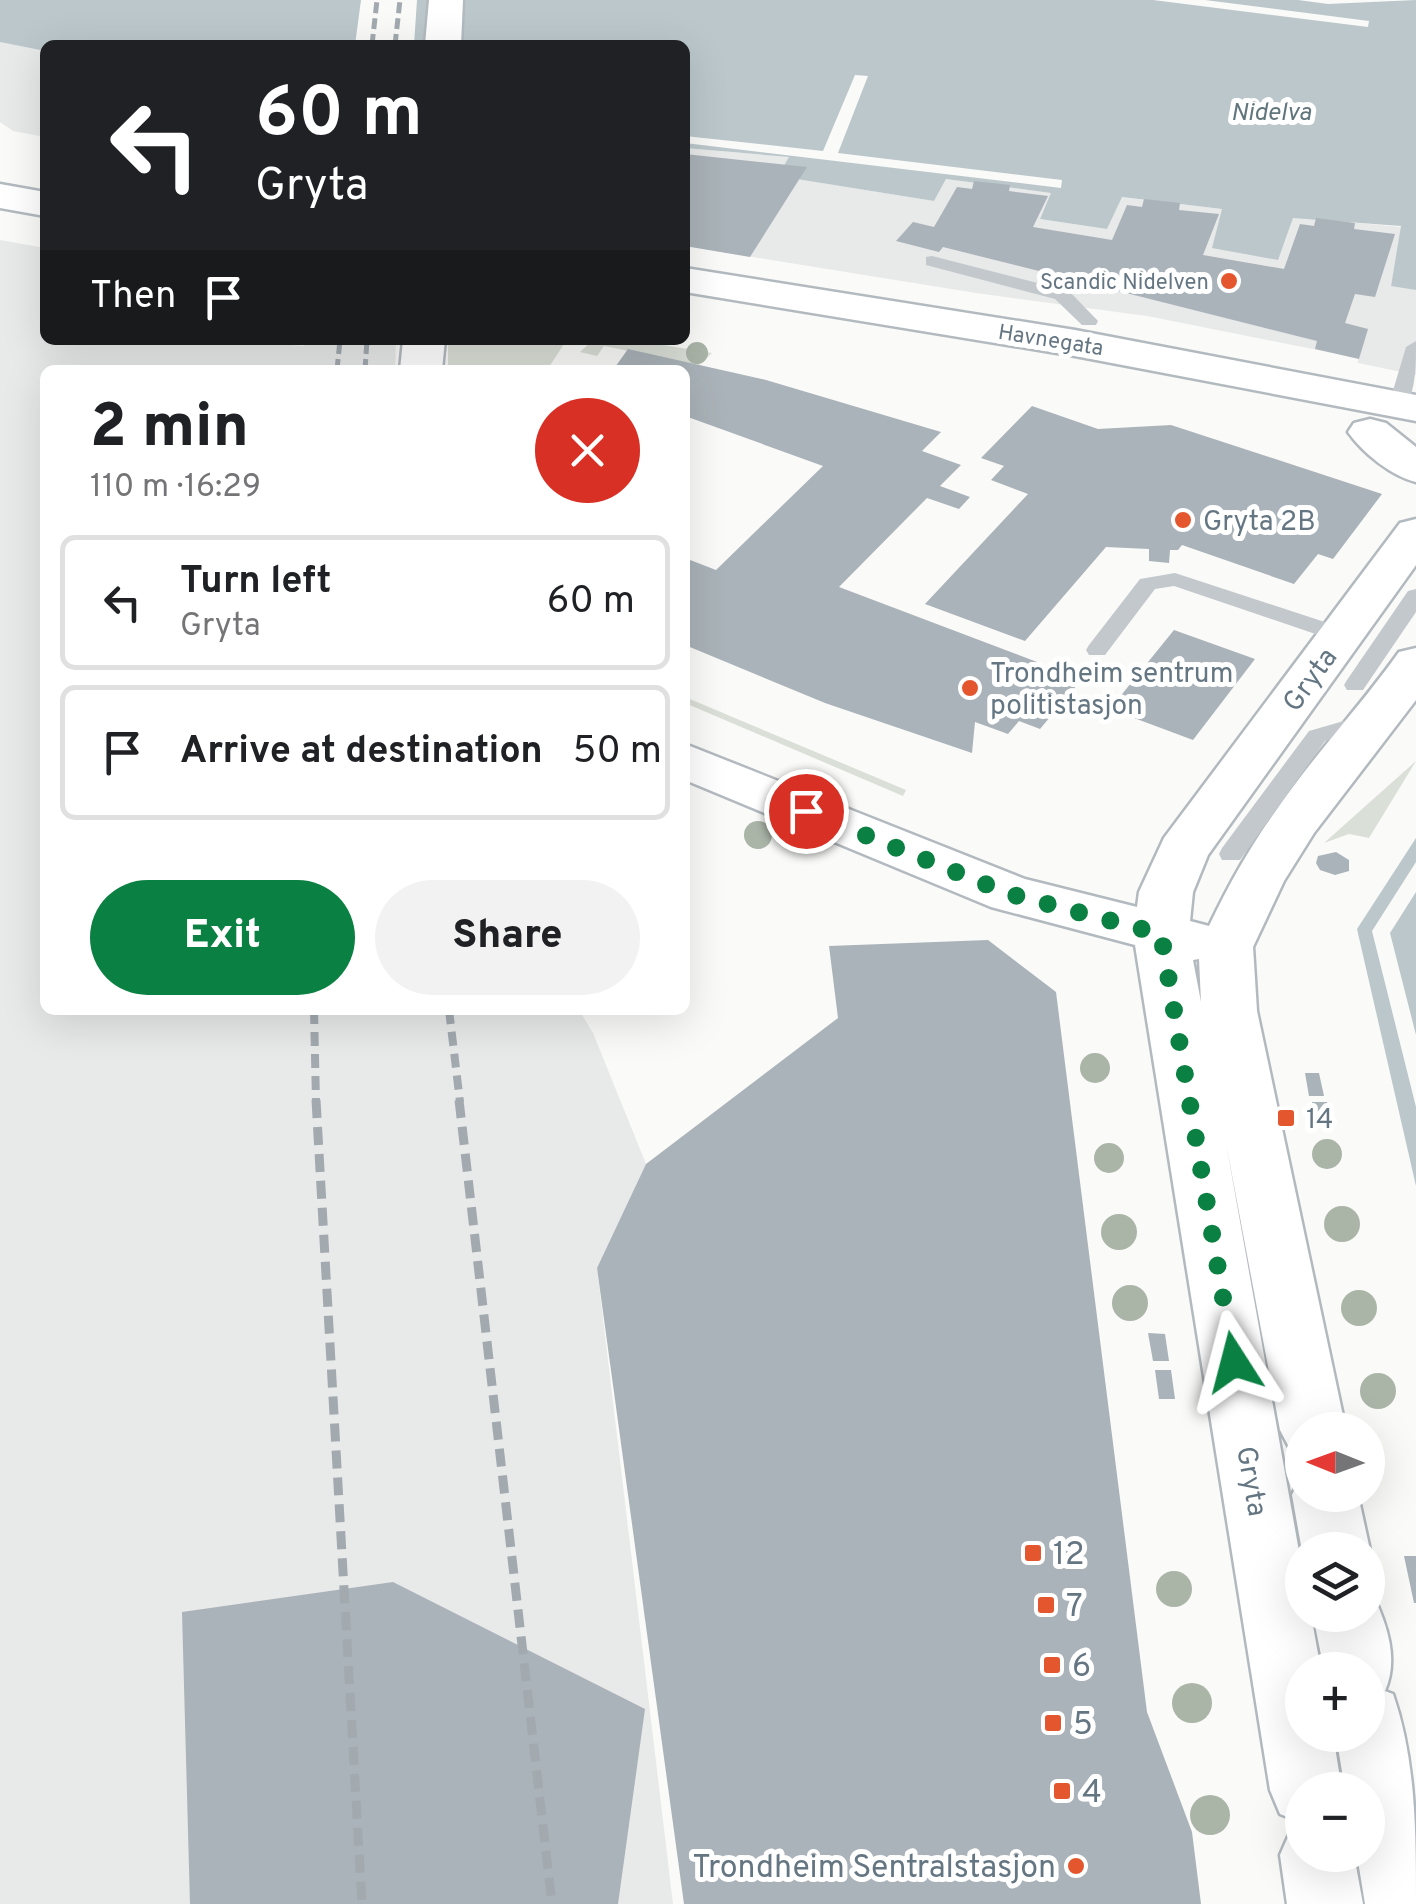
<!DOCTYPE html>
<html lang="en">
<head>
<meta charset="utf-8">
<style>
	:root { --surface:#fff; --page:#f2f2f2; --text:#202124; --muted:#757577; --line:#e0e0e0; --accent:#0b8043 }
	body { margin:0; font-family:Overpass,sans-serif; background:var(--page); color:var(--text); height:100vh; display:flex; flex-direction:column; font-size:38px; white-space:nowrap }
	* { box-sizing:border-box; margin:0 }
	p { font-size:32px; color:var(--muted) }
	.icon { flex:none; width:55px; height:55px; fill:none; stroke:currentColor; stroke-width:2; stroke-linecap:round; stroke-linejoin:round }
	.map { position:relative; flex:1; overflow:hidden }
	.sheet { position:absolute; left:40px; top:365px; width:650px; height:650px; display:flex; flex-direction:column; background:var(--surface); border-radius:15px; box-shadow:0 10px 40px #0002 }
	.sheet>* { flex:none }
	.guide { position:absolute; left:40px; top:40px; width:650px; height:305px; border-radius:15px; box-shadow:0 10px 40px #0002; background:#202124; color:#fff; overflow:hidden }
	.needle { width:65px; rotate:271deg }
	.controls { position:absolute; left:1285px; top:1412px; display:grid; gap:20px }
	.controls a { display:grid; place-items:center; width:100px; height:100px; border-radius:50%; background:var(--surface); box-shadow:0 10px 40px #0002; font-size:50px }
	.pin { position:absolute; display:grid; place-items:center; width:85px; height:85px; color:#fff; margin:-42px; border:5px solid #fff; border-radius:50%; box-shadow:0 2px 10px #0007 }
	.me { position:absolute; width:110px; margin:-55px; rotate:351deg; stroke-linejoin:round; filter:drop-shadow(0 0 8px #0008) }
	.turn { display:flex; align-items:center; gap:35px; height:210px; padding:0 50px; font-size:45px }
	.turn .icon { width:130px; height:130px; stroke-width:2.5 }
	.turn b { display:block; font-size:70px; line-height:85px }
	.then { display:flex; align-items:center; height:95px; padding:0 50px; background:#0003; gap:20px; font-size:38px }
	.round { display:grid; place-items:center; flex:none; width:105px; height:105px; border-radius:52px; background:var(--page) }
	.overview { display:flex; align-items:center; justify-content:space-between; height:170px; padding:0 50px }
	h1 { font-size:60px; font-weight:800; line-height:75px }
	.button { display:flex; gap:20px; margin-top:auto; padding:20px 50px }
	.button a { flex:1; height:115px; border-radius:60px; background:var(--accent); color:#fff; font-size:40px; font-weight:800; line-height:115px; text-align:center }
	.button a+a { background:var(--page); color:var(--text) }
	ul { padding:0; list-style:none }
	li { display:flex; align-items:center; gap:30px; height:135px; margin:0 20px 15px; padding:0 30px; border:5px solid var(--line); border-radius:15px }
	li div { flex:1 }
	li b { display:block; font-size:38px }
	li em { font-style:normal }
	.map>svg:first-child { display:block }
</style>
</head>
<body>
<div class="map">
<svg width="1416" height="1904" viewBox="0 0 1416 1904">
	<rect width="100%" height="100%" fill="#fafaf8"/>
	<!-- built -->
	<g fill="#e8e9e9">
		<polygon points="0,42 45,51 45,137 13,131 0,122"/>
		<polygon points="685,148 790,157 779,176 934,201 946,179 1052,193 1040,219 1107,229 1121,197 1222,209 1278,259 1293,217 1402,227 1391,285 1416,290 1416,375 1358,363 1358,358 1147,316 976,293 685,246"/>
		<polygon points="0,240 45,248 45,340 289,340 290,345 304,346 308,340 396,340 395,370 45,370 45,1010 579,1010 593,1033 646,1164 597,1268 673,1904 0,1904"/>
	</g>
	<!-- green -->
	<g fill="#dadfd7">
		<polygon points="448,340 554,340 564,344 547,370 448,370"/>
		<polygon points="593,340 633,340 712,353 699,365 604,346 597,356 580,352"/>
		<polygon points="685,697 906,790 903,796 685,703"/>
		<polygon points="1416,761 1369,838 1349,834 1324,843"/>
	</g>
	<!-- water -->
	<g fill="#bbc7cb">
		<polygon points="0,0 1298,0 1328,4 1416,0 1416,290 1391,286 1401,226 1293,218 1278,260 1212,248 1222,209 1122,197 1107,229 1040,219 1051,193 946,179 934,201 778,176 789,157 685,148 685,45 45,45 45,51 0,42"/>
		<polygon points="1416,838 1416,1186 1357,929"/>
	</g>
	<!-- pier -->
	<g fill="#fafaf8">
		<polygon points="361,0 417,0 414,45 355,45"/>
		<polygon points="1153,0 1205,0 1369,21 1368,27"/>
		<polygon points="855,75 868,76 838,153 1062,180 1061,188 685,143 685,136 823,151"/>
		<polygon points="1416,862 1416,892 1390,933 1416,1035 1416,1107 1372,931"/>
	</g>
	<!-- building -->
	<g fill="#aab3b9">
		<polygon points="685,154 807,167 750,257 685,246"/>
		<polygon points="974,181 1010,185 1009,191 1048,196 1033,227 1112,240 1127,205 1142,207 1144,199 1180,203 1179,210 1219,214 1203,255 1284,269 1300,224 1314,226 1316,218 1355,223 1354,229 1395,234 1375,297 1355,294 1345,323 1368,329 1359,359 1315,349 1317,341 943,247 939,252 896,241 913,222 934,227 957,187 972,189"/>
		<polygon points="628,349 766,380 941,432 922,451 961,465 940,486 970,497 959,509 927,498 839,587 1082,679 1040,729 1019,721 1008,734 975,722 972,753 825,703 685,645 685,558 716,570 823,466 685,416 685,370 613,370"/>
		<polygon points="1032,406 1098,429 1171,425 1382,494 1333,559 1318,554 1294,584 1182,545 1178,550 1170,550 1169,563 1149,561 1149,549 1106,547 1025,641 925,604 1028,494 991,480 1004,466 981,458"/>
		<polygon points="1174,630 1255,659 1193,740 1110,709"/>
		<polygon points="1336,852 1349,860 1349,871 1335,875 1320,870 1316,863 1318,856"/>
		<polygon points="988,940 1056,992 1147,1712 1192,1832 1201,1904 684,1904 597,1268 646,1164 838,1018 829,946"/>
		<polygon points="1305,1073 1319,1073 1324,1096 1309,1096"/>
		<polygon points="1312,1102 1327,1102 1331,1126 1317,1126"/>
		<polygon points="1148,1333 1165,1334 1169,1361 1153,1361"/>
		<polygon points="1155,1370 1171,1370 1175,1399 1159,1399"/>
		<polygon points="1404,1556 1416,1556 1416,1603 1414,1603"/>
		<polygon points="393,1582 645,1709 618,1904 190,1904 182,1612"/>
	</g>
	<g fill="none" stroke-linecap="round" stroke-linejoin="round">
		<!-- secondary casing -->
		<g stroke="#b3babf" stroke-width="5">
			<g id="secondary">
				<polygon points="429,0 463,0 461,45 425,45"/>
				<polygon points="0,184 45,192 45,216 0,208"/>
				<polygon points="685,268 1075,330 1416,395 1416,421 1075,356 685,292"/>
				<polygon points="403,340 445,340 442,370 400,370"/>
				<path d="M1370,419L1386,423L1416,447V482C1391,476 1363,453 1348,432L1354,423Z"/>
				<path d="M1416,519V565L1208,855L1193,892L1190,921L1209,926C1228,886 1249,848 1275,812C1313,756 1360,707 1399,652L1416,648V700L1314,833L1284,881L1253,947L1257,1011L1346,1430H1302V1454L1290,1449L1280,1430L1226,1143L1302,1568V1615H1311L1321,1670H1302V1735H1333L1342,1790H1302V1823L1280,1814L1270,1790L1135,945L991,907L685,780V744L1025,879L1137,907L1139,892L1164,838L1400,523ZM1199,959L1201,1002L1193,960Z"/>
				<polygon points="1301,1475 1302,1495 1358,1495 1370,1550 1368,1555 1368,1550 1302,1551 1292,1495"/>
				<path d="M1368,1591L1372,1593C1387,1624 1399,1659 1385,1691L1393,1694C1416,1760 1416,1833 1416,1904H1365L1357,1855H1368V1790H1345L1336,1735H1368V1670H1324L1313,1615H1368Z"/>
				<polygon points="1302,1825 1302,1855 1354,1855 1363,1904 1287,1904 1280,1855 1291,1830"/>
			</g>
		</g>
		<!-- lane -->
		<g fill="#c3c8cc" fill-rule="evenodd">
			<polygon points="932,256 1069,291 1098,321 1096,325 1082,325 1055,299 926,265 926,257"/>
			<path d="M1416,341C1416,365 1416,387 1406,408H1392L1389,404L1406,347Z"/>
			<polygon points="1175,573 1349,630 1352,635 1341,642 1333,640 1174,586 1155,589 1105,655 1089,655 1086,650 1089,645 1140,579"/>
			<polygon points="1416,589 1416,612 1363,690 1347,690 1344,685 1347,680 1408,591"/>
			<polygon points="1368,714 1376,716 1379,721 1376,726 1325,741 1240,860 1222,860 1219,854 1222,848 1309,731"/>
		</g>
		<!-- secondary -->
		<use href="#secondary" fill="#fff" fill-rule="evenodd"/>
		<!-- rail-far2 -->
		<g stroke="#a2aab0" stroke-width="5" stroke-dasharray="11 5" stroke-linecap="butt">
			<polyline points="372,45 377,0"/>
			<polyline points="395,45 400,0"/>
			<polyline points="337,370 340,340"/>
			<polyline points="365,370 367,340"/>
		</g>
		<!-- rail-far1 -->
		<g stroke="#a2aab0" stroke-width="8" stroke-dasharray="14 8" stroke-linecap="butt">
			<polyline points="314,1010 316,1102"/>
			<polyline points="449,1010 460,1102"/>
		</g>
		<!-- rail -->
		<g stroke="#a2aab0" stroke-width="9" stroke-dasharray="18 9" stroke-linecap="butt">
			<polyline points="316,1100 362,1904"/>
			<polyline points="459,1100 552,1904"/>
		</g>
	</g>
	<!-- trees -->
	<g fill="#aab4a7">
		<circle cx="697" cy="353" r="11"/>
		<circle cx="758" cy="835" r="14"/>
		<circle cx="1095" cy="1068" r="15"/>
		<circle cx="1327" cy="1154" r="15"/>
		<circle cx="1109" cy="1158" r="15"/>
		<circle cx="1342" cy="1224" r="18"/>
		<circle cx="1119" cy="1232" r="18"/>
		<circle cx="1130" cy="1303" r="18"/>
		<circle cx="1359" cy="1308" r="18"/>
		<circle cx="1378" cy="1391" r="18"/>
		<circle cx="1174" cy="1589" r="18"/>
		<circle cx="1192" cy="1703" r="20"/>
		<circle cx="1210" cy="1815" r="20"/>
	</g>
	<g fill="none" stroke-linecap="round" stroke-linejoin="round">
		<!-- route -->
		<polyline stroke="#0b8043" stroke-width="18" stroke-dasharray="0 32.4" points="806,811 1010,894 1161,934 1234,1362"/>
	</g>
	<!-- markers -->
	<g fill="#e4572e" stroke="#fff" stroke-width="4">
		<circle cx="1229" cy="281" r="10"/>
		<circle cx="1183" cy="520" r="10"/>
		<circle cx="970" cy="688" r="10"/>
		<rect x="1276" y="1108" width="20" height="20" rx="5"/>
		<rect x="1023" y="1543" width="20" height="20" rx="5"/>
		<rect x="1036" y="1595" width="20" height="20" rx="5"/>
		<rect x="1042" y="1655" width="20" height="20" rx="5"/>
		<rect x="1043" y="1713" width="20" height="20" rx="5"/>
		<rect x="1052" y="1781" width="20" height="20" rx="5"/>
		<circle cx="1076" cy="1866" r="10"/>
	</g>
	<g text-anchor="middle" stroke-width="10" stroke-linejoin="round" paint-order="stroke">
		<!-- far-poi labels -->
		<g font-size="22" fill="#657683" stroke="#fff" text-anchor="end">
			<text x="1209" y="289">Scandic Nidelven</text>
		</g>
		<!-- far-street labels -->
		<g font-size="22" fill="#657683" stroke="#fff">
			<text transform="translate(1051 339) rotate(9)" y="8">Havnegata</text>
		</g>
		<!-- far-water labels -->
		<g font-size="25" font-style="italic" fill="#60757c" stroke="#fff">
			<text x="1271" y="120">Nidelva</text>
		</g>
		<!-- poi labels -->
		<g font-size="28" fill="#657683" stroke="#fff" text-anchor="start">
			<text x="1203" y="530">Gryta 2B</text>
			<text x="990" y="682">Trondheim sentrum<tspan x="990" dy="32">politistasjon</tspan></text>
			<text x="1306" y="1128">14</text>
		</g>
		<!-- street labels -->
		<g font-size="28" fill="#657683" stroke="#fff">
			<text transform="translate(1309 679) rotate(-54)" y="10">Gryta</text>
			<text transform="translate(1253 1481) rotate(80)" y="10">Gryta</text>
		</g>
		<!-- near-poi labels -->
		<g font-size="32" fill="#657683" stroke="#fff" text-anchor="start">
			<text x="1053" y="1564">12</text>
			<text x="1066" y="1616">7</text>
			<text x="1072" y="1676">6</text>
			<text x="1073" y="1734">5</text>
			<text x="1082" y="1802">4</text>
			<text x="1056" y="1877" text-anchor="end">Trondheim Sentralstasjon</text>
		</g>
	</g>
</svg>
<div class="controls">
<a><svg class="needle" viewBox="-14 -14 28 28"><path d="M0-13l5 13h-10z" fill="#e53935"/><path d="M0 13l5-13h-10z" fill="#757577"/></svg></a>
<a><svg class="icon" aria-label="layers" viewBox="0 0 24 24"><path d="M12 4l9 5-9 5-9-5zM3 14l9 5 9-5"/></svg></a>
<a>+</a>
<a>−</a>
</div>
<div class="pin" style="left:806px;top:811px;background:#d93025"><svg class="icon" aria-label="arrive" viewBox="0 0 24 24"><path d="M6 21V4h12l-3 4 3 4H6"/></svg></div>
<svg class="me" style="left:1234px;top:1362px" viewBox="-20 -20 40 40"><path d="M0-17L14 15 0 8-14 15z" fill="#0b8043" stroke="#fff" stroke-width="4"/></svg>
<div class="guide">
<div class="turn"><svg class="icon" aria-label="left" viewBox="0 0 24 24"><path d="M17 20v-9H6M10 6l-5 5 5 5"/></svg><div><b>60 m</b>Gryta</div></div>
<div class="then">Then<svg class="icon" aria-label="arrive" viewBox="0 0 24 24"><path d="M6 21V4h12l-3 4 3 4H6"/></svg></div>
</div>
<section class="sheet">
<div class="overview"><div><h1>2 min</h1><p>110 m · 16:29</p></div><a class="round" style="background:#d93025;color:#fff"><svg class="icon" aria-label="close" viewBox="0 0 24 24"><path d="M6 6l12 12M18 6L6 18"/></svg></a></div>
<ul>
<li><svg class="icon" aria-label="left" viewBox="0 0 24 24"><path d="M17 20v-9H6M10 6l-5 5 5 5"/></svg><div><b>Turn left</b><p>Gryta</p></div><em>60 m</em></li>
<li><svg class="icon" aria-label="arrive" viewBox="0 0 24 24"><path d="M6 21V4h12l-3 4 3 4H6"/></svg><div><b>Arrive at destination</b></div><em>50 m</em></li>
</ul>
<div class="button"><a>Exit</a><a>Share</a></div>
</section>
</div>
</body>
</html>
